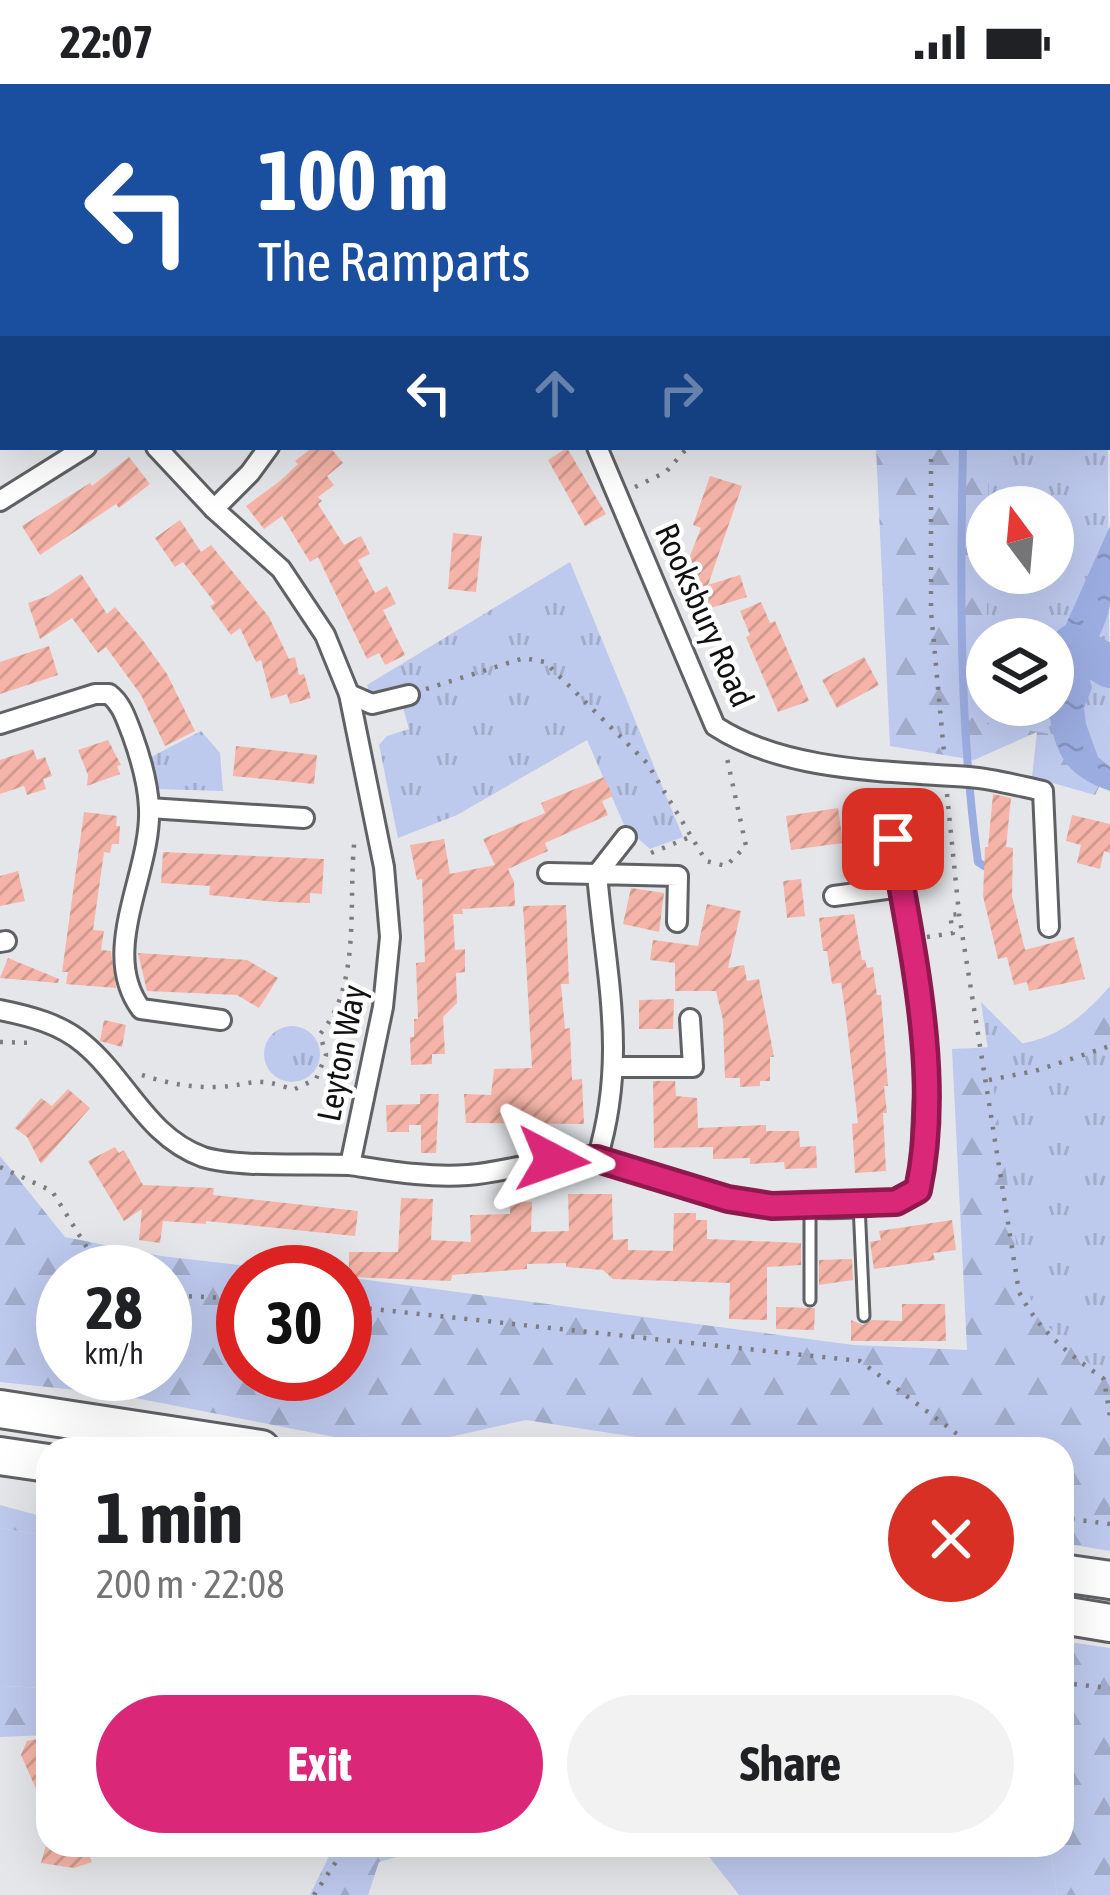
<!DOCTYPE html>
<html lang="en">
<head>
<meta charset="utf-8">
<style>
	:root { --surface:#fff; --page:#f2f2f2; --text:#202124; --muted:#757577; --accent:#db2777 }
	body { margin:0; font-family:"Asap Condensed",sans-serif; background:var(--page); color:var(--text); height:100vh; display:flex; flex-direction:column; font-size:45px; white-space:nowrap }
	* { box-sizing:border-box; margin:0 }
	p { font-size:39px; color:var(--muted) }
	.icon { flex:none; width:66px; height:66px; fill:none; stroke:currentColor; stroke-width:2; stroke-linecap:round; stroke-linejoin:round }
	.map { position:relative; flex:1; overflow:hidden }
	.side { position:absolute; left:36px; top:1353px; width:1038px; height:420px; display:flex; flex-direction:column; background:var(--surface); border-radius:36px; box-shadow:0 12px 48px #0002 }
	.side>* { flex:none }
	.banner { position:absolute; left:0px; top:0px; width:1110px; height:366px; box-shadow:0 12px 48px #0002; background:#1a4fa0; color:#fff; overflow:hidden }
	.needle { width:78px; rotate:344deg }
	.tools { position:absolute; left:966px; top:402px; display:grid; gap:24px }
	.tools a { display:grid; place-items:center; width:108px; height:108px; border-radius:50%; background:var(--surface); box-shadow:0 12px 48px #0002; font-size:60px }
	.speed { position:absolute; left:36px; top:1161px; display:flex; gap:24px; font-size:60px; font-weight:700; text-align:center }
	.speed>* { display:grid; place-content:center; width:156px; height:156px; border-radius:50%; background:var(--surface); box-shadow:0 12px 48px #0002; line-height:1 }
	.speed small { font-size:30px; font-weight:400 }
	.speed .limit { border:18px solid #d22; background:#fff; color:#111 }
	.pin { position:absolute; display:grid; place-items:center; width:102px; height:102px; color:#fff; margin:-51px; border-radius:24px; box-shadow:0 6px 18px #0006 }
	.me { position:absolute; width:132px; margin:-66px; rotate:94deg; stroke-linejoin:round; filter:drop-shadow(0 0 9px #0008) }
	.turn { display:flex; align-items:center; gap:42px; height:252px; padding:0 60px; font-size:54px }
	.turn .icon { width:156px; height:156px; stroke-width:2.5 }
	.turn b { display:block; font-size:84px; line-height:102px }
	.lanes { display:flex; align-items:center; height:114px; padding:0 60px; background:#0003; justify-content:center; gap:60px; direction:ltr }
	.lanes .off { opacity:.35 }
	.round { display:grid; place-items:center; flex:none; width:126px; height:126px; border-radius:63px; background:var(--page) }
	.summary { display:flex; align-items:center; justify-content:space-between; height:204px; padding:0 60px }
	h1 { font-size:72px; font-weight:700; line-height:90px }
	.action { display:flex; gap:24px; margin-top:auto; padding:24px 60px }
	.action a { flex:1; height:138px; border-radius:72px; background:var(--accent); color:#fff; font-size:48px; font-weight:700; line-height:138px; text-align:center }
	.action a+a { background:var(--page); color:var(--text) }
	.status { display:flex; justify-content:space-between; align-items:center; height:84px; padding:0 60px; background:var(--surface); direction:ltr }
	.status svg { height:33px; fill:currentColor }
	.map>svg:first-child { display:block }
</style>
</head>
<body>
<div class="status"><b>22:07</b><svg viewBox="0 0 49 12"><path d="M0 12V9h3v3zM5 12V6h3v6zM10 12V3h3v9zM15 12V0h3v12zM26 1h20v11H26zM47 4h2v5h-2z"/></svg></div>
<div class="map">
<svg width="1110" height="1811" viewBox="0 0 1110 1811">
	<defs>
		<pattern id="forest-firs" width="22" height="20" patternUnits="userSpaceOnUse" patternTransform="scale(3)"><rect width="22" height="20" fill="#bdc9ed"/><path d="M5 1l3.5 6h-7zM16 11l3.5 6h-7z" fill="#a1acca"/></pattern>
		<pattern id="park-tufts" width="24" height="20" patternUnits="userSpaceOnUse" patternTransform="scale(3)"><rect width="24" height="20" fill="#bdc9ed"/><path d="M3 7l-1-3M5 7V3M7 7l1-3M15 17l-1-3M17 17v-4M19 17l1-3" fill="none" stroke="#a1acca"/></pattern>
		<pattern id="water-ripples" width="26" height="14" patternUnits="userSpaceOnUse" patternTransform="scale(3)"><rect width="26" height="14" fill="#9bace0"/><path d="M2 4q2-2 4 0t4 0M15 11q2-2 4 0t4 0" fill="none" stroke="#8493bf"/></pattern>
		<pattern id="building-hatch" width="6" height="6" patternUnits="userSpaceOnUse" patternTransform="scale(3)"><rect width="6" height="6" fill="#f5b4a7"/><path d="M-1 1l2-2M0 6l6-6M5 7l2-2" fill="none" stroke="#d19a8f"/></pattern>
	</defs>
	<rect width="100%" height="100%" fill="#e5e6e9"/>
	<!-- grass -->
	<g fill="#bdc9ed">
		<polygon points="0,1444 48,1452 48,1604 0,1602"/>
		<polygon points="700,1761 1050,1761 1057,1811 739,1811"/>
	</g>
	<!-- forest -->
	<g fill="url(#forest-firs)" fill-rule="evenodd">
		<path d="M1107,291L1110,682L1095,711L1032,693L1037,648L974,676L890,662L876,363H1107ZM987,423H1053V489H987ZM987,555H1053V621H987Z"/>
		<path d="M1110,902V1467L1062,1459V1365H713L526,1336L396,1365L115,1310L0,1298V1072L65,1153L161,1172L299,1188H243V1290H345V1193L853,1261L967,1266L952,965C1027,962 1057,963 1110,902ZM63,1188H165V1290H63Z"/>
		<polygon points="0,1421 48,1434 48,1452 0,1444"/>
		<polygon points="1062,1557 1110,1564 1110,1811 1057,1811 1050,1761 1062,1761"/>
		<polygon points="0,1602 48,1604 48,1651 0,1653"/>
		<polygon points="319,1761 439,1761 379,1778 368,1811 310,1811 331,1768"/>
	</g>
	<!-- park -->
	<g fill="url(#park-tufts)">
		<polygon points="1107,291 1110,659 987,640 987,621 1053,621 1053,555 987,555 987,489 1053,489 1053,423 988,423 988,363 1107,363"/>
		<polygon points="570,478 683,753 650,765 625,743 587,656 457,731 398,754 379,661 387,652 409,645 399,609 370,611 367,601"/>
		<polygon points="201,647 220,669 223,707 158,705 149,674"/>
		<polygon points="981,918 1025,962 1110,954 1110,1298 1042,1237 1022,1198"/>
		<circle cx="292" cy="970" r="28"/>
	</g>
	<!-- water -->
	<path fill="url(#water-ripples)" d="M1110,442C1110,465 1110,496 1110,520C1106,552 1080,570 1092,604L1084,624L1086,640L1098,673L1110,683V707C1064,691 1054,669 1048,621H1053V578L1059,556Z"/>
	<g fill="none" stroke-linecap="round" stroke-linejoin="round">
		<!-- stream -->
		<g stroke="#9bace0" stroke-width="8">
			<polyline points="978,3 979,0"/>
			<path d="M963,363C960,503 959,639 978,778L984,782"/>
		</g>
		<!-- river -->
		<polyline stroke="#9bace0" stroke-width="42" points="1073,561 1110,583"/>
	</g>
	<!-- building -->
	<g fill="url(#building-hatch)">
		<polygon points="313,363 330,363 343,379 327,392 334,401 318,413 322,417 318,420 344,461 361,452 370,470 358,476 375,509 387,502 396,520 383,526 405,571 385,581 379,569 367,575 318,473 310,478 282,432 264,445 246,422 280,397 298,380 295,377"/>
		<polygon points="567,364 606,430 585,442 548,376"/>
		<polygon points="129,373 150,400 119,424 116,420 40,471 22,442 90,399 92,402"/>
		<polygon points="710,392 742,402 708,501 740,491 747,513 707,525 690,472 701,444 693,441"/>
		<polygon points="180,436 201,468 211,461 269,533 289,575 295,573 299,591 304,590 311,614 290,620 287,610 271,615 261,576 256,578 240,544 231,551 210,522 215,519 183,478 175,483 155,454"/>
		<polygon points="453,449 482,452 476,508 448,505"/>
		<polygon points="81,490 107,530 115,523 142,555 167,590 195,647 165,662 141,611 106,563 98,569 72,534 40,555 28,519 48,512"/>
		<polygon points="761,518 770,539 775,537 809,617 778,628 746,553 750,551 740,527"/>
		<polygon points="49,562 58,591 0,610 0,578"/>
		<polygon points="864,573 879,601 837,624 822,596"/>
		<polygon points="108,656 121,681 117,682 120,690 87,702 88,691 78,666"/>
		<polygon points="236,662 317,671 314,700 233,692"/>
		<polygon points="33,665 37,676 45,673 52,692 43,695 46,705 27,711 24,702 0,710 0,676"/>
		<polygon points="604,693 613,712 602,717 608,731 545,759 548,767 508,785 514,798 515,822 462,825 463,830 453,830 455,866 465,865 465,888 456,889 457,919 443,933 445,970 432,970 432,980 411,981 410,953 414,953 414,935 418,935 416,879 425,878 422,795 417,796 410,761 444,755 450,790 495,781 483,755 545,729 541,719"/>
		<polygon points="993,710 1011,714 1006,763 1013,764 1012,812 1025,866 1074,853 1085,895 1029,907 1027,898 1014,901 1007,873 998,875 983,812 985,763 988,763"/>
		<polygon points="838,724 843,759 791,766 786,732"/>
		<polygon points="84,728 117,732 116,742 120,742 119,760 112,760 110,769 104,768 93,846 104,847 101,866 111,867 116,904 66,900 68,888 62,888"/>
		<polygon points="1072,731 1110,740 1110,769 1104,767 1100,785 1077,779 1081,761 1066,757"/>
		<polygon points="163,768 324,775 322,810 310,809 310,819 277,818 209,811 210,802 161,799"/>
		<polygon points="18,787 25,817 0,822 0,792"/>
		<polygon points="801,795 805,832 787,834 783,797"/>
		<polygon points="631,804 664,809 659,848 623,840"/>
		<polygon points="707,820 741,827 728,884 744,881 747,897 759,895 774,973 770,973 770,997 760,997 760,1002 740,1003 740,994 725,994 723,936 716,907 675,907 675,879 650,876 653,856 698,862"/>
		<polygon points="566,821 569,900 561,900 565,945 570,944 572,996 582,995 584,1040 466,1039 464,1010 491,1011 494,985 532,984 523,822"/>
		<polygon points="854,830 862,876 865,876 867,884 873,883 877,911 881,911 888,1002 884,1002 887,1029 883,1029 886,1087 855,1089 852,1040 858,1039 846,933 841,899 832,900 827,867 823,867 819,834"/>
		<polygon points="138,869 247,876 278,894 259,924 237,911 147,907"/>
		<polygon points="8,874 59,895 58,899 0,894"/>
		<polygon points="674,915 673,945 639,945 639,916"/>
		<polygon points="104,936 126,941 122,963 100,957"/>
		<polygon points="653,997 675,997 676,1012 697,1014 698,1044 766,1041 766,1047 799,1047 800,1063 816,1062 817,1084 785,1085 784,1078 750,1080 750,1074 713,1075 713,1063 654,1064"/>
		<polygon points="68,1005 90,1024 41,1080 27,1053 15,1044 41,1014 52,1022"/>
		<polygon points="420,1010 439,1010 436,1069 421,1069 421,1041 409,1041 409,1048 387,1048 386,1021 420,1020"/>
		<polygon points="115,1063 119,1069 124,1066 143,1101 214,1104 213,1111 358,1127 355,1152 206,1137 206,1140 163,1137 160,1159 139,1156 142,1125 124,1137 88,1077"/>
		<polygon points="568,1110 612,1110 613,1156 628,1155 628,1166 673,1167 674,1129 696,1129 696,1136 707,1136 707,1155 801,1159 801,1181 767,1183 767,1236 729,1235 730,1199 613,1195 603,1186 566,1183 566,1179 527,1180 527,1185 452,1191 451,1197 349,1193 349,1168 398,1168 401,1114 433,1115 431,1156 471,1158 470,1131 510,1130 510,1117 532,1118 531,1148 569,1147"/>
		<polygon points="952,1136 956,1166 933,1169 935,1176 874,1185 870,1158 881,1156 879,1147"/>
		<polygon points="852,1175 853,1196 819,1201 819,1176"/>
		<polygon points="902,1220 945,1220 946,1257 851,1257 851,1236 863,1241 872,1236 902,1237"/>
		<polygon points="776,1223 815,1224 814,1246 776,1245"/>
		<polygon points="43,1654 48,1663 48,1732 21,1671 27,1657"/>
		<polygon points="46,1761 85,1761 92,1778 74,1784 41,1779"/>
	</g>
	<g fill="none" stroke-linecap="round" stroke-linejoin="round">
		<!-- lane casing -->
		<g stroke="#606164" stroke-width="15">
			<g id="lane">
				<polyline points="859,1120 864,1232"/>
				<polyline points="810,1123 810,1216"/>
			</g>
		</g>
		<!-- street casing -->
		<g stroke="#606164" stroke-width="24">
			<g id="street">
				<polyline points="429,0 431,3"/>
				<polyline points="26,3 27,0"/>
				<polyline points="798,3 799,0"/>
				<polyline points="0,42 3,40"/>
				<path d="M597,363L715,642C785,688 888,687 969,693C994,695 1019,702 1043,707L1049,843"/>
				<polyline points="0,417 86,363"/>
				<polyline points="214,425 250,389 269,363"/>
				<polyline points="349,610 372,620 409,611"/>
				<path d="M0,640L95,610H109C122,620 126,635 132,650C140,672 148,700 149,724C152,789 98,867 141,925L221,936"/>
				<polyline points="149,724 304,734"/>
				<polyline points="548,789 597,790 626,753"/>
				<polyline points="834,812 901,803"/>
				<polyline points="0,858 6,857"/>
				<path d="M0,926C30,932 61,940 84,960C127,996 147,1053 203,1073C238,1084 310,1079 350,1081L383,923L390,853L384,783L349,610L325,551L281,485L214,425L156,363"/>
				<polyline points="616,983 693,983 690,935"/>
				<path d="M597,1075C628,974 606,892 597,790L678,792L677,838"/>
				<path d="M350,1081C390,1087 428,1094 468,1091C510,1088 551,1071 595,1075C626,1078 660,1096 691,1105C749,1122 850,1134 908,1113L918,1106L920,1095L925,988L918,917L893,755"/>
			</g>
		</g>
		<!-- highway casing -->
		<g stroke="#606164" stroke-width="42">
			<g id="highway">
				<polyline points="0,1325 261,1365"/>
				<polyline points="0,1372 48,1379"/>
				<polyline points="1062,1489 1110,1496"/>
				<polyline points="1062,1531 1110,1539"/>
			</g>
		</g>
		<!-- path -->
		<g stroke="#7d7d7f" stroke-width="4.5" stroke-dasharray="3 9" stroke-linecap="butt">
			<polyline points="1004,3 1005,0"/>
			<polyline points="931,363 931,527 944,669"/>
			<polyline points="635,403 666,388 688,363"/>
			<polyline points="426,605 524,574 545,578 647,679 706,777 726,782 746,762 727,674"/>
			<path d="M947,710L959,830L1019,1208C1040,1249 1068,1269 1104,1295L1110,1333"/>
			<polyline points="651,769 690,753"/>
			<polyline points="927,853 953,849 950,831 959,830"/>
			<polyline points="0,958 36,959"/>
			<path d="M142,991C166,999 192,1004 218,1003C254,1001 256,991 293,1006L316,995L326,971L320,950C363,900 347,813 355,752"/>
			<polyline points="989,996 1035,987 1110,962"/>
			<polyline points="0,1083 52,1107 102,1188"/>
			<polyline points="165,1211 243,1215"/>
			<polyline points="345,1222 860,1277 977,1365"/>
			<polyline points="1062,1428 1071,1435 1110,1440"/>
			<polyline points="1062,1599 1110,1604"/>
			<polyline points="314,1811 347,1761"/>
		</g>
		<!-- lane -->
		<use href="#lane" stroke="#fff" stroke-width="9"/>
		<!-- street -->
		<use href="#street" stroke="#fff" stroke-width="18"/>
		<!-- highway -->
		<use href="#highway" stroke="#fff" stroke-width="36"/>
	</g>
	<g fill="none" stroke-linecap="round" stroke-linejoin="round">
		<!-- route casing -->
		<g stroke="#8e194d" stroke-width="30">
			<path id="route" d="M553,1076L597,1075L728,1115L772,1122L896,1118L918,1106C942,993 912,867 893,755"/>
		</g>
		<!-- route -->
		<use href="#route" stroke="#db2777" stroke-width="21"/>
	</g>
	<g text-anchor="middle" stroke-width="9" stroke-linejoin="round" paint-order="stroke">
		<!-- street labels -->
		<g font-size="33" fill="#111112" stroke="#fff">
			<text transform="translate(705 531) rotate(66)" y="12">Rooksbury Road</text>
			<text transform="translate(341 969) rotate(-79)" y="12">Leyton Way</text>
		</g>
	</g>
</svg>
<div class="tools">
<a><svg class="needle" viewBox="-14 -14 28 28"><path d="M0-13l5 13h-10z" fill="#e53935"/><path d="M0 13l5-13h-10z" fill="#757577"/></svg></a>
<a><svg class="icon" aria-label="layers" viewBox="0 0 24 24"><path d="M12 4l9 5-9 5-9-5zM3 14l9 5 9-5"/></svg></a>
</div>
<div class="speed"><div>28<small>km/h</small></div><div class="limit">30</div></div>
<div class="pin" style="left:893px;top:755px;background:#d93025"><svg class="icon" aria-label="arrive" viewBox="0 0 24 24"><path d="M6 21V4h12l-3 4 3 4H6"/></svg></div>
<svg class="me" style="left:553px;top:1076px" viewBox="-20 -20 40 40"><path d="M0-17L14 15 0 8-14 15z" fill="#db2777" stroke="#fff" stroke-width="4"/></svg>
<div class="banner">
<div class="turn"><svg class="icon" aria-label="left" viewBox="0 0 24 24"><path d="M17 20v-9H6M10 6l-5 5 5 5"/></svg><div><b>100 m</b>The Ramparts</div></div>
<div class="lanes"><svg class="icon" aria-label="left" viewBox="0 0 24 24"><path d="M17 20v-9H6M10 6l-5 5 5 5"/></svg><svg class="icon off" aria-label="ahead" viewBox="0 0 24 24"><path d="M12 20V5M6 11l6-6 6 6"/></svg><svg class="icon off" aria-label="right" viewBox="0 0 24 24"><path d="M7 20v-9h11M14 6l5 5-5 5"/></svg></div>
</div>
<section class="side">
<div class="summary"><div><h1>1 min</h1><p>200 m · 22:08</p></div><a class="round" style="background:#d93025;color:#fff"><svg class="icon" aria-label="close" viewBox="0 0 24 24"><path d="M6 6l12 12M18 6L6 18"/></svg></a></div>
<div class="action"><a>Exit</a><a>Share</a></div>
</section>
</div>
</body>
</html>
